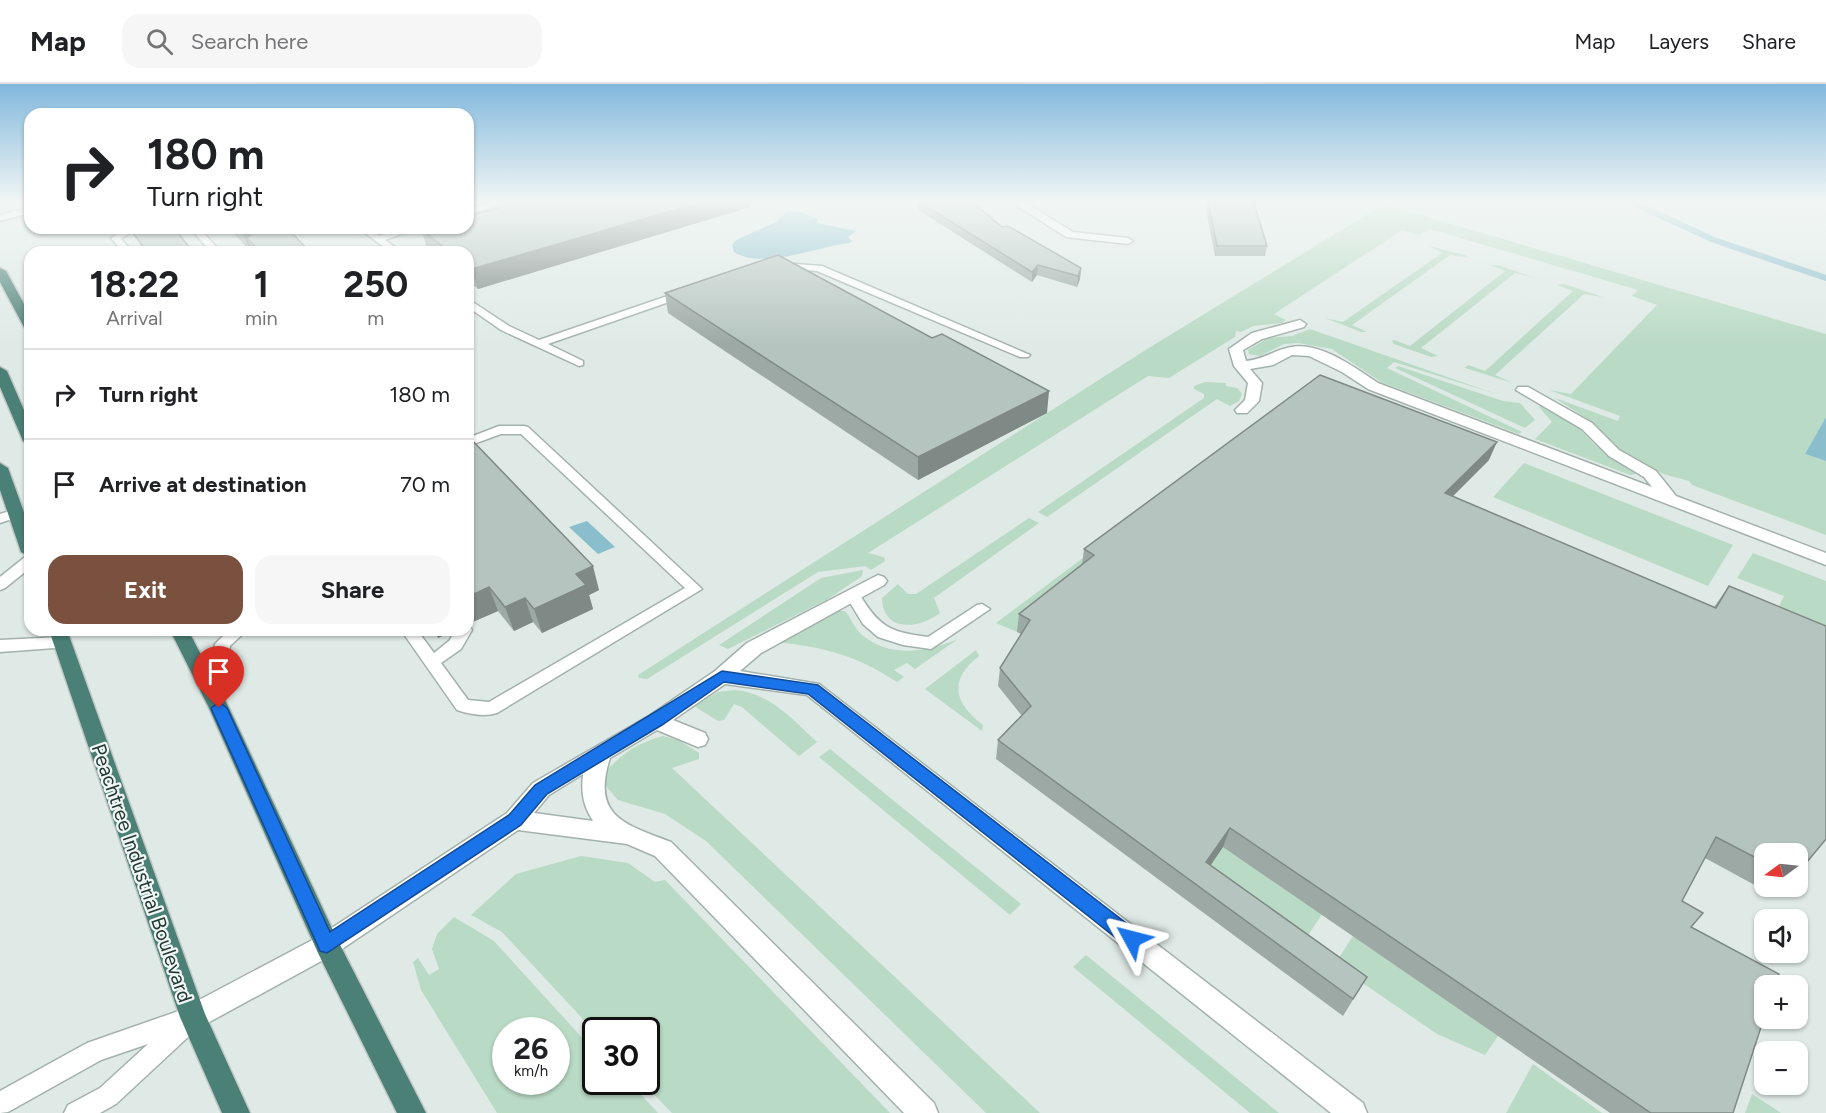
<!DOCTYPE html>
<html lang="en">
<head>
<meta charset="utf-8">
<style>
	:root { --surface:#fff; --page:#f6f6f6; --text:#202124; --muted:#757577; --line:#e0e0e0; --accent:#7a503f }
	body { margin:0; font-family:Figtree,sans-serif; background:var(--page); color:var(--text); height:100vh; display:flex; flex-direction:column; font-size:22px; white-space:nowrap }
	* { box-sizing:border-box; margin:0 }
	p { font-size:20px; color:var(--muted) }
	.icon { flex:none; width:33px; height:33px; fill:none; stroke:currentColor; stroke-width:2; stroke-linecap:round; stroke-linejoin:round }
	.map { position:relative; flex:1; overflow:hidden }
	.sheet { position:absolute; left:24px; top:162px; width:450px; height:390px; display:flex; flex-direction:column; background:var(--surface); border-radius:18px; box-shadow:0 2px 4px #0004 }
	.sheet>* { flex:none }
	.hud { position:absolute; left:24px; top:24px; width:450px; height:126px; border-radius:18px; box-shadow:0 2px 4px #0004; background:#fff; color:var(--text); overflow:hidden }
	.needle { width:39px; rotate:255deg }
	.tools { position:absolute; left:1754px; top:759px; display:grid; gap:12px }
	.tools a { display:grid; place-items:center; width:54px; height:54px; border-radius:12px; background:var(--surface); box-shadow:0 2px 4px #0004; font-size:30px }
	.speed { position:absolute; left:492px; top:933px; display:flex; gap:12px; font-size:30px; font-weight:700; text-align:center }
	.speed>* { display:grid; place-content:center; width:78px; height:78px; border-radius:50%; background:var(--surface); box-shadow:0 2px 4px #0004; line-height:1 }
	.speed small { font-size:15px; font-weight:400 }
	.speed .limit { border:3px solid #111; border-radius:9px; background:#fff; color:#111 }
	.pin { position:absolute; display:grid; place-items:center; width:51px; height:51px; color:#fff; margin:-62px -26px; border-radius:50% 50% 50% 0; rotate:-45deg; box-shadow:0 0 6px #0007 }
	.pin .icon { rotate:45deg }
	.me { position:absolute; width:66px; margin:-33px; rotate:308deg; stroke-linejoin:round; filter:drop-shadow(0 0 4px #0008) }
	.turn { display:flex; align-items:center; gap:21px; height:126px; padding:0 24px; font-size:27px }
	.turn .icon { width:78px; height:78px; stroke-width:2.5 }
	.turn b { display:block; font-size:42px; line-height:51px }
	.eta { display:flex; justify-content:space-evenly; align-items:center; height:102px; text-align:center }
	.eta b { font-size:36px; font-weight:700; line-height:42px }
	.button { display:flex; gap:12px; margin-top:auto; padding:12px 24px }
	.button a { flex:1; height:69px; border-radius:18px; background:var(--accent); color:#fff; font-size:24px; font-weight:700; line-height:69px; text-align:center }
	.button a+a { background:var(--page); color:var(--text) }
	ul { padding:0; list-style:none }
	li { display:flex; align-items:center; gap:18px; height:90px; padding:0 24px; border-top:2px solid var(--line) }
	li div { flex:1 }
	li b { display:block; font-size:22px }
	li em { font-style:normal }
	header { display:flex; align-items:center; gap:36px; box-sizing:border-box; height:84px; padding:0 30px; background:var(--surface); border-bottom:2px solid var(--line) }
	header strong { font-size:28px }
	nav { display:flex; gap:33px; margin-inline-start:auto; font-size:21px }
	.search { width:420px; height:54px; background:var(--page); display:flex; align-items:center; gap:15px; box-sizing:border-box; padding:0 21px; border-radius:18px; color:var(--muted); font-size:22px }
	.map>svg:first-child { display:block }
</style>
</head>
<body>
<header>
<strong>Map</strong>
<div class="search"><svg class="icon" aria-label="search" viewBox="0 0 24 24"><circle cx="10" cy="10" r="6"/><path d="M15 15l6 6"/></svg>Search here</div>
<nav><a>Map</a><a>Layers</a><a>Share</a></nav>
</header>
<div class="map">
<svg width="1826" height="1029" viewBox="0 0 1826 1029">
	<rect width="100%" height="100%" fill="#dfeae6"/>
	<!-- green -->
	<g fill="#b9dac4" fill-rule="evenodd">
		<polygon points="1384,120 1826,250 1826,333 1805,370 1826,377 1826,451 1692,401 1689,397 1663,390 1626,370 1610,359 1590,337 1555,314 1618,337 1620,332 1549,306 1571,310 1657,221 1632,212 1638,206 1430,145 1420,151 1402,146 1274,230 1286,236 1282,239 1253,242 1241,248 1236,247 1235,253 1169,294 1148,292 868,469 884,473 885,477 871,486 865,482 818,488 647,595 639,594 638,591 1144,267"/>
		<polygon points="1429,162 1465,171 1469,174 1450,171 1352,241 1367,248 1361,248 1325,234 1343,238 1442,169"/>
		<polygon points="1490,181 1498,181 1535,194 1515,189 1421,264 1438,272 1431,273 1394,260 1392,257 1394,256 1410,262 1505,187"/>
		<polygon points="1564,200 1603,213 1584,210 1495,291 1513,299 1465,284 1468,281 1485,287 1573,207 1557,201"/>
		<polygon points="1310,245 1496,310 1394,278 1387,284 1522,348 1519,350 1381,298 1332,265 1298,259 1284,260 1260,272 1249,270 1248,266 1268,254 1292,252"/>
		<polygon points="1398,282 1503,317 1520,319 1535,336 1525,344 1395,284"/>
		<polygon points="1205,298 1226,299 1226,302 1237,304 1242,310 1239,317 1230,322 1217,315 1047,433 1038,428 1204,314 1204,310 1194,305 1194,302"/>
		<polygon points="1540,322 1574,339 1594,360 1636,390 1630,391 1535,355 1552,338 1539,323"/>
		<polygon points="1524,379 1733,461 1708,502 1493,413"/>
		<path d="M1029,434L1039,439L934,514L940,529C920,545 883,549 882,514L898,500L908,510H916Z"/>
		<polygon points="1091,468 1092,489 1017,548 996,539"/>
		<polygon points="1753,469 1826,497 1826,567 1774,532 1784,512 1737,494"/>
		<polygon points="863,486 862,492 828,515 728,565 719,561 821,494"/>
		<path d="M837,527H845C851,534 854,543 861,550C890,575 926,568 958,555L915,585L907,579L894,586L904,593L897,598C856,571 824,563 775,558Z"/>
		<path d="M976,566L979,572C948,596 954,619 983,641L982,647L925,605Z"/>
		<path d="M735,606C770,609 792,635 817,658L799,672L742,623L734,620L724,636L718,637L694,622L718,608Z"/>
		<path d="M663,652L678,656L699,669V675L672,684L1040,1029H986L706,757L665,730L618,716L606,702V687C624,668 638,659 663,652Z"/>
		<polygon points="830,665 1021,820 1010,831 819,673"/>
		<polygon points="1204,749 1322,830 1303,859 1250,819 1192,762"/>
		<polygon points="581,772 628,779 655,798 665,796 890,1029 672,1029 642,998 646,998 646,946 595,948 502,848 471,831 516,790"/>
		<path d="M454,833L494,857L595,968L596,998H629L658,1029H497L421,906L413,878L418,874L429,891L439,885L432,865L437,850ZM506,946H556V998H506Z"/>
		<polygon points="1353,852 1498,952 1485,971 1437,950 1335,880"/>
		<polygon points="1086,871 1279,1029 1250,1029 1073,883"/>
		<polygon points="1533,980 1602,1029 1506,1029"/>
		<polygon points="1752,1010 1781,1029 1745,1029"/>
	</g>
	<!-- water -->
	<g fill="#8abecc">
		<path d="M788,127L800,128L818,135L817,138L821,140L856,147L848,153L852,157L849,159C816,163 763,186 734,168L732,161L736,156L776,138Z"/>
		<polygon points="1826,333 1826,377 1805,370"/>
		<polygon points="587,437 615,463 598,470 569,443"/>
	</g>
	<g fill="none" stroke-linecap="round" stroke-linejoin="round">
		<!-- stream -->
		<polyline stroke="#8abecc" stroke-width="6" points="1635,116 1638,121 1714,156 1826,194"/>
		<!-- service casing -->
		<g stroke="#a3b1ad" stroke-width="3">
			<g id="service">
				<polygon points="498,116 512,116 468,131 468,125"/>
				<polygon points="127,144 137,144 121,155 133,168 123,168 111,154"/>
				<polygon points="190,144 199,144 221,168 211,168"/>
				<polygon points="358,144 368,144 379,152 405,144 418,144 385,156 402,168 391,168"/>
				<polygon points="782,179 822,182 1030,271 1028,273 1020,273 817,187 779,184 777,182"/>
				<polygon points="685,206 689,207 689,211 548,260 583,277 583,281 579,282 501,246 468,223 468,215 509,242 539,256"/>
				<path d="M524,342L528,343L702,505L497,629C485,633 469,630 457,626L401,546H417L434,569L449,557L456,546H468L469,542L472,546L461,565L441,579L468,616L489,618L685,504L521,350H501L468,362V354L499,342Z"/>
				<polygon points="16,425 23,429 21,432 0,439 0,430"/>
				<polygon points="30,471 30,484 5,504 0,506 0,493 25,473"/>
				<path d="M853,507L858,508C879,543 889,548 928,553L977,521L982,520L990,525L931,565L903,561L878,553L863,540L846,512Z"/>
				<polygon points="229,546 247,546 230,562 221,613 219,617 207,617 205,613 215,560"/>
				<polygon points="62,553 68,555 70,559 68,563 0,568 0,556"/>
				<polygon points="193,922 201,925 204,933 201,941 116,1020 100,1029 64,1029 68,1021 100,1004 148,960 101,976 8,1028 0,1029 0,1007 87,959"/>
			</g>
		</g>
		<!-- minor casing -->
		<g stroke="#a3b1ad" stroke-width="3">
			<g id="minor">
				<polygon points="1008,116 1021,116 1073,148 1128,154 1133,157 1128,160 1066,153"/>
				<polygon points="30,123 30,129 0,137 0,131"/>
				<path d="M1300,236L1306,240L1304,243L1262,255L1243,266L1246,277C1264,275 1271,268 1287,264C1317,255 1354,283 1378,299L1652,403L1644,393L1609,372L1582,345L1516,306L1518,303H1528L1592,339L1619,366L1656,387L1676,412L1826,469V481L1368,305L1342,288L1309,272L1292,271L1273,281L1250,285L1262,299L1259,317L1247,329H1237L1235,326L1245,316L1248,299L1234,282L1229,265L1252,249Z"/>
				<path d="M878,491L884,493L887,497L884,501L761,569L740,587L819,600L1363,1019L1367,1029H1331L807,611L725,600L673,636L705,649L708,655L705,661L698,663L657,646L610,674C591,733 625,740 671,758L934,1019L938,1029H904L655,772L627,760L518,746L336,869L202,942L193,946L184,942L180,933L184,924L318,853L507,729L533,699L649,632L715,587L747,559ZM583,690C581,709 583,721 593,737L534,729L549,711Z"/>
			</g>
		</g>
		<!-- trunk casing -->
		<g stroke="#c1c7c6" stroke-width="3">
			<g id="trunk">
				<polygon points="0,184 6,187 30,231 30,247 24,243 0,198"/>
				<polygon points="0,283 7,287 30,340 30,361 23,357 0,303"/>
				<polygon points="0,379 8,384 30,445 30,473 21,468 0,406"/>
				<polygon points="49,546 67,546 205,930 250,1029 222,1029 180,933"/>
				<polygon points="170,546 188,546 229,624 336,853 426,1029 397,1029 318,869 209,624"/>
			</g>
		</g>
		<!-- service -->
		<use href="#service" fill="#fff" fill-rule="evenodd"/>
		<!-- minor -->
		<use href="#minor" fill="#fff" fill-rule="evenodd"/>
		<!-- trunk -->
		<use href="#trunk" fill="#4b8076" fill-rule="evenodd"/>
	</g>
	<!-- wall -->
	<g fill="#9ca9a4">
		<polygon points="529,116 750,116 750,123 478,205 468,197 468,168 432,168 427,164 421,145"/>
		<polygon points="918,117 1002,143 1081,184 1080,195 1077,203 1037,191 1032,198 918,126"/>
		<polygon points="1208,117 1267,162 1265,172 1215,172 1206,127"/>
		<polygon points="229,144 287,144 309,167 322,168 251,168"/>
		<polygon points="665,209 1047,329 918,396 668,229"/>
		<polygon points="468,352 599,506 589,511 593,525 542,549 533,538 514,547 498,527 468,540"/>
		<polygon points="1489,376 1453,412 1714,523 1729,502 1764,770 1764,802 1785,802 1775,812 1705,774 1682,817 1691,843 1733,1029 1610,1029 1223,763 1211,781 1367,893 1343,932 996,675 998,656 1022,632 998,602 1000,584 1021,550 1017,548 1019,530 1082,481 1084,465"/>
	</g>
	<!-- shaded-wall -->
	<g fill="#7f8986">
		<polygon points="708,116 750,116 750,123 478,205 472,185"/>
		<polygon points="254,148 247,154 253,168 251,168 243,150"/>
		<polygon points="1038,181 1037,191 1032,198 1032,188"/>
		<polygon points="1081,184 1080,195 1077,203 1078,192"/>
		<polygon points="1049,307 1047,329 918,396 918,373"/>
		<polygon points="1497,358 1489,376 1438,427 1445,409"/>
		<polygon points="593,482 599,506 589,511 593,525 542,549 534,525 576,490"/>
		<polygon points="489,503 498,527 468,540 468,513"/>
		<polygon points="525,514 533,538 514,547 505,523"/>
		<polygon points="435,546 456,546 438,554"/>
		<polygon points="1230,744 1223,763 1200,796 1206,778"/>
	</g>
	<!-- building -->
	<g fill="#b5c4bf" stroke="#7f8986" stroke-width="1.5">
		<polygon points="529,116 708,116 472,185 468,182 468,168 450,168 421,145 424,144 468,144 468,132"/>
		<polygon points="921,116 970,116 1002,143 1008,142 1081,184 1078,192 1038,181 1032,188 918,117"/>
		<polygon points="1215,116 1253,116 1267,162 1217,162 1208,117"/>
		<polygon points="132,144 174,144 193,168 147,168 130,145"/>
		<polygon points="237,144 287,144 309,167 318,164 322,168 260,168 247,154 254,148 243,150"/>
		<polygon points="778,171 932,254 942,250 1049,307 918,373 665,209"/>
		<polygon points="1320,291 1497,358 1445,409 1716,524 1729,502 1826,542 1826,755 1797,790 1797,770 1764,770 1764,778 1716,753 1682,817 1703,829 1691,843 1779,890 1775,902 1764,902 1764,934 1733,1029 1651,1029 1230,744 1206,778 1367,893 1353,915 998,656 1031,622 1000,584 1030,536 1019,530 1094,471 1084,465"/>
		<polygon points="468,352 593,482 576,490 586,501 534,525 525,514 505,523 489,503 468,513 468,480 469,479 468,478"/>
	</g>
	<!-- sky -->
	<linearGradient id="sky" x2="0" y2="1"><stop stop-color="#82b8dd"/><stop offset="0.45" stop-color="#f1f6f4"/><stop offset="1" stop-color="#f1f6f4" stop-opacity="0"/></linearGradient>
	<rect width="1826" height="260" fill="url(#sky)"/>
	<!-- route -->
	<polygon fill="#1a73e8" stroke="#114b97" stroke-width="1.5" points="722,587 818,601 1139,849 1141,855 1139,861 1132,864 1125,861 808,610 724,598 662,641 547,710 521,741 327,869 320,867 211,624 219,618 227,624 330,848 509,731 535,701"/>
	<g text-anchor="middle" stroke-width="4.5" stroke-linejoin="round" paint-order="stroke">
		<!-- near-street labels -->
		<g font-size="20" fill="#223834" stroke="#f0f6f3">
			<text transform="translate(142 789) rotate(71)" y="7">Peachtree Industrial Boulevard</text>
		</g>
	</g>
</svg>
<div class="tools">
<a><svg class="needle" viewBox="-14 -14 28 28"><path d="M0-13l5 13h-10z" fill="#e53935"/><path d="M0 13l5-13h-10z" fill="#757577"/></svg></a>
<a><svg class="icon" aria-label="sound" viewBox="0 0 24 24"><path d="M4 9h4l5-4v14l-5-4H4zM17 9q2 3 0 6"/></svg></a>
<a>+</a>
<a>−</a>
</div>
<div class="speed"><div>26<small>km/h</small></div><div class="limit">30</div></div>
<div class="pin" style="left:219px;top:624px;background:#d93025"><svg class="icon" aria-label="arrive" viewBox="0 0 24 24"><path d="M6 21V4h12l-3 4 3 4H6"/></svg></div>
<svg class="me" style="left:1132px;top:855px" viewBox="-20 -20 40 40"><path d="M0-17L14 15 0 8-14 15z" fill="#1a73e8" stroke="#fff" stroke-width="4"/></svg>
<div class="hud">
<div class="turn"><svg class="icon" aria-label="right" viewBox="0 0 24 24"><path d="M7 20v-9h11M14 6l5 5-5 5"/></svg><div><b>180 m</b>Turn right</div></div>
</div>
<section class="sheet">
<div class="eta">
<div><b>18:22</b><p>Arrival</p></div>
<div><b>1</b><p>min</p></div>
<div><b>250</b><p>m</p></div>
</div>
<ul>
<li><svg class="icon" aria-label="right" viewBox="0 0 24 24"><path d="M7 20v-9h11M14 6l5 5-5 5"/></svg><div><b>Turn right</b></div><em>180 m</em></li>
<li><svg class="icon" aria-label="arrive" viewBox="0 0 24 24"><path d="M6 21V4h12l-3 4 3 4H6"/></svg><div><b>Arrive at destination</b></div><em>70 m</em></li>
</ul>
<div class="button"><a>Exit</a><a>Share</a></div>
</section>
</div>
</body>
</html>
